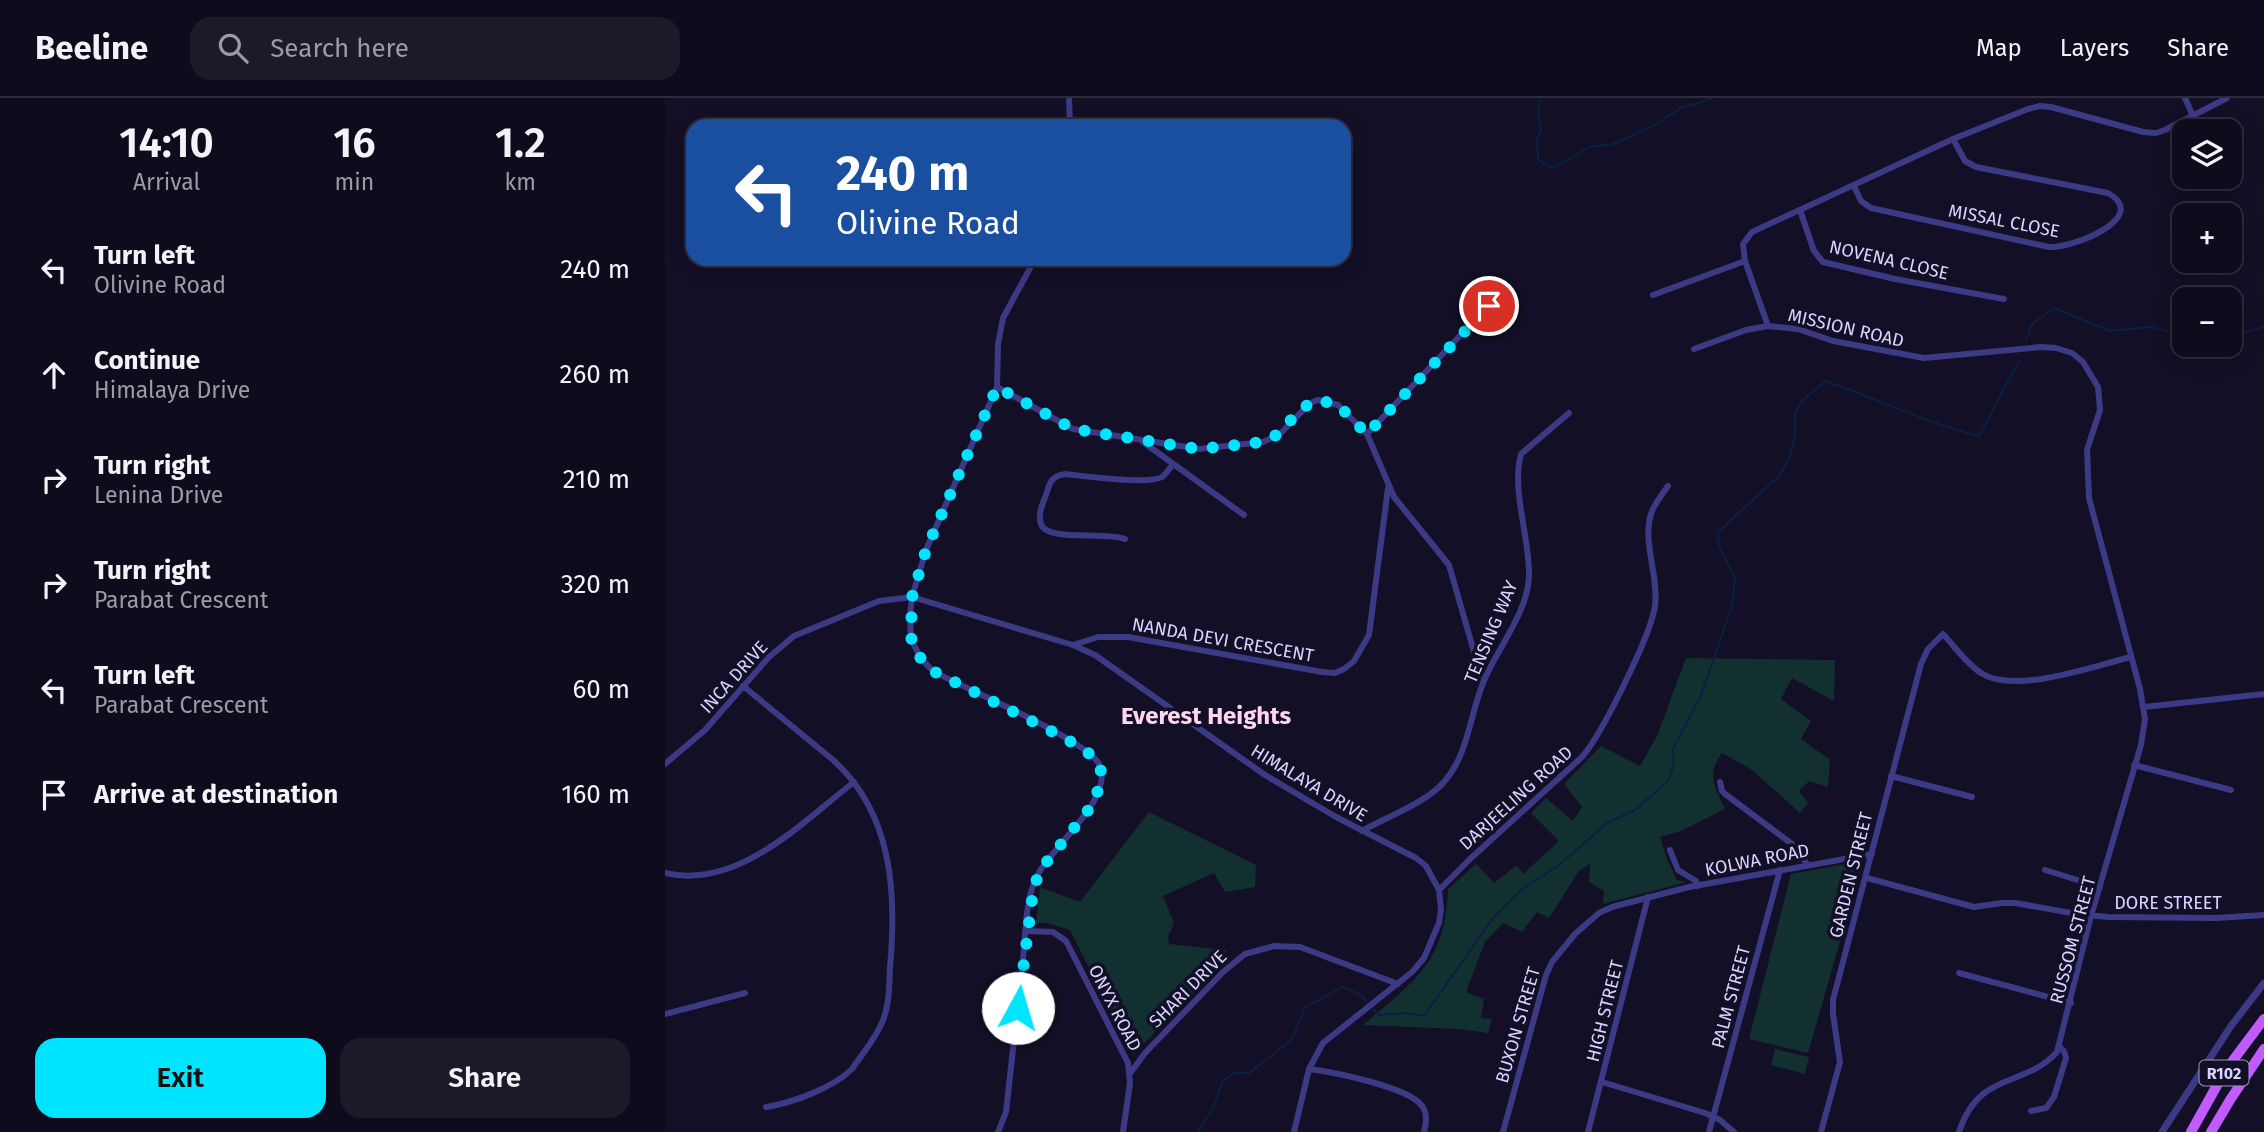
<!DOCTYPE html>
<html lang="en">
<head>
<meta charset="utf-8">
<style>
	:root { --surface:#0e0b1c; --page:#1c1929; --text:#f1f3f6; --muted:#9b9ba3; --line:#2e2b3b; --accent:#00e5ff }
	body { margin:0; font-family:"Fira Sans",sans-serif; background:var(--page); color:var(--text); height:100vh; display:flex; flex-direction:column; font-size:26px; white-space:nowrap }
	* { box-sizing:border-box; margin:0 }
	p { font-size:23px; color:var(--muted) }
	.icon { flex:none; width:38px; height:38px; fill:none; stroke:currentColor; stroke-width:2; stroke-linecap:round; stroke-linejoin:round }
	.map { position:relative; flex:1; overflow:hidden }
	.side { display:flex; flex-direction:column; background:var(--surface); width:665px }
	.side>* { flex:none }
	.top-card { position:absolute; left:21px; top:21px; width:665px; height:147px; border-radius:21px; box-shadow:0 4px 18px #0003,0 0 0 2px var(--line); background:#1a4fa0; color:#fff; overflow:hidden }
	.fabs { position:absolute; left:1507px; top:21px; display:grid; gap:14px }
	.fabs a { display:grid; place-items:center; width:70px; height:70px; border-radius:14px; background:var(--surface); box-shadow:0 4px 18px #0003,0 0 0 2px var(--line); font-size:35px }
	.pin { position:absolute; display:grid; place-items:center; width:60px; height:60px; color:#fff; margin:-30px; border:4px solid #fff; border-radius:50%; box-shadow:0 2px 7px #0007 }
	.me { position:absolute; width:77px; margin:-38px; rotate:6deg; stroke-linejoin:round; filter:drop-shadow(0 0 5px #0008) }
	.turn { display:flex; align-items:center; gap:24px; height:147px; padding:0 35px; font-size:32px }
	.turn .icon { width:91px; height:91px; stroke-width:2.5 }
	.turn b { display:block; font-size:49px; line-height:60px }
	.eta { display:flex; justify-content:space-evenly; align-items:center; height:119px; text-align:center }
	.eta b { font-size:42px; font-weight:600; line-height:49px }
	.button { display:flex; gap:14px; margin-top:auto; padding:14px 35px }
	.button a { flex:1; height:80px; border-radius:21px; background:var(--accent); color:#111; font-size:28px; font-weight:600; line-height:80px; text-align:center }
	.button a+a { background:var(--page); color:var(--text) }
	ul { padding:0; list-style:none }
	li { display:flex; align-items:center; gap:21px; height:105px; padding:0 35px }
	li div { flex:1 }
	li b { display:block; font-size:26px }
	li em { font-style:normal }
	header { display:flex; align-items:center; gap:42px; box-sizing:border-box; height:98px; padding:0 35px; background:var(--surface); border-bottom:2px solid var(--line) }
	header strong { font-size:33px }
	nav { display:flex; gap:38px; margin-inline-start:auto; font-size:24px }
	.search { width:490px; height:63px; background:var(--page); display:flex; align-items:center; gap:18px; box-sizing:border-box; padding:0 24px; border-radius:21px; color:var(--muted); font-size:26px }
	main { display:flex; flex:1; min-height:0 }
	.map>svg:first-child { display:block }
</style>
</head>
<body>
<header>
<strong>Beeline</strong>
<div class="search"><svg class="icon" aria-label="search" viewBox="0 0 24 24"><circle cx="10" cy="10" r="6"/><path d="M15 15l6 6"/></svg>Search here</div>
<nav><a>Map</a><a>Layers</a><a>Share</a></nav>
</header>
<main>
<section class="side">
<div class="eta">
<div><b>14:10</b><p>Arrival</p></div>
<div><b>16</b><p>min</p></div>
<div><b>1.2</b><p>km</p></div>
</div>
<ul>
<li><svg class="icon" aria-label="left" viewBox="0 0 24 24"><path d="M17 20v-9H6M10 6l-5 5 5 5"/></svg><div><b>Turn left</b><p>Olivine Road</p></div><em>240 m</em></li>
<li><svg class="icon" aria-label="ahead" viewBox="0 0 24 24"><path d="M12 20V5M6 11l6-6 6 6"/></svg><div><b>Continue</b><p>Himalaya Drive</p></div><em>260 m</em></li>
<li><svg class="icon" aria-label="right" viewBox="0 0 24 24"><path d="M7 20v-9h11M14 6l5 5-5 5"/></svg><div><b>Turn right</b><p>Lenina Drive</p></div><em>210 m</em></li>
<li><svg class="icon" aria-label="right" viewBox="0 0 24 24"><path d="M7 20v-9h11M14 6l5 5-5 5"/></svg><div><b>Turn right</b><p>Parabat Crescent</p></div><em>320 m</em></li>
<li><svg class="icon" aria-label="left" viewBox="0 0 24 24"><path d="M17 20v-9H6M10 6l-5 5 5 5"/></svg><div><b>Turn left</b><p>Parabat Crescent</p></div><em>60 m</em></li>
<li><svg class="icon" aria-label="arrive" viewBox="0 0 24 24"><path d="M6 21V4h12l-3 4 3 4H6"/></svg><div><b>Arrive at destination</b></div><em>160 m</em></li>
</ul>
<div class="button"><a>Exit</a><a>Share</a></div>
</section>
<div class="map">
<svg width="1599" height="1034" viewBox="0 0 1599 1034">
	<rect width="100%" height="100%" fill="#130f26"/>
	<!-- green -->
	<g fill="#12302f">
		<path d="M1021,560L1170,562L1169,603L1127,580L1116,601L1146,623L1136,641L1165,662L1163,689L1144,683L1134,693L1143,705L1135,715L1087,672L1057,655C1041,677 1049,688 1060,711L1016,733L995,739L1002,761L1012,782L1022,784L938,806L939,793L924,784L925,766L914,773L884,820L872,814L857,834L838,825L820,844L801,894L819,901L816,920L827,921L823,935L793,931L698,927C750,882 780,866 783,791L811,766L829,785L852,767L858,776L894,743L866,715L881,700L908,723L917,709L899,686L936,648L975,668L992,638Z"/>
		<polygon points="484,714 591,767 590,789 560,794 549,775 498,798 509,825 503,839 504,846 560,852 562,860 468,957 405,832 382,825 371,825 375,789 415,804"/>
		<polygon points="1198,763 1143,955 1084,941 1126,776"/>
		<polygon points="1110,951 1144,959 1140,976 1106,967"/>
	</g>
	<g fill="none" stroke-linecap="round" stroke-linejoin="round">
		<!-- stream -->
		<g stroke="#0a1f44" stroke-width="2">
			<polyline points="875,0 873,16 876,31 872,43 873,62 888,70 925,49 948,46 988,28 1016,10 1048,0"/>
			<polyline points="1564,239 1599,229"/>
			<polyline points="1361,242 1366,227 1389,210 1445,233 1486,229 1519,238"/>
			<path d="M533,1034L548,1010L558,983L569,975H584L620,947L628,939L640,909L678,889L696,897L714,917L739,915L759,918L828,820L857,791L893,768L942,725L970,712L1003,683L1009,666L1007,653L1036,597L1067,508L1070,481L1055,451L1052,435L1115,377L1126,356L1130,336V314L1138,302L1161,283C1212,301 1261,325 1314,338L1354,263"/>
		</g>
		<!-- minor -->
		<g stroke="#3d3a85" stroke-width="6">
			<polyline points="404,0 405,28"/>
			<polyline points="1520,0 1528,18"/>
			<path d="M1189,88L1196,103L1206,110L1384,149C1405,151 1487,120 1443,95L1311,69L1300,63L1288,41"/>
			<polyline points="1135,112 1149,153 1158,164 1230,181 1339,201"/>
			<polyline points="370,161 338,220 333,246 332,289 261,452 247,499 408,547 430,557 600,677 671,719 751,760 761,768 774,792 776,811 774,825 759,860 747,874 658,945 644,971 629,1034"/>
			<polyline points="988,197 1080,163"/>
			<polyline points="1029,251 1081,232 1103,228"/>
			<polyline points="332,289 408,331 534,351 598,344 615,336 645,305 653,302 673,307 702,336 729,399 784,467 818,585"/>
			<polyline points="702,336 824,207"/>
			<polyline points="478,344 579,417"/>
			<path d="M460,441C440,433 382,444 376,426C372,416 379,403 382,394C385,383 388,378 400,376C419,378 483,387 497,379C501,376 505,370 508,366"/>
			<polyline points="408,547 433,539 463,539 657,574 670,575 679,571 689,563 704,537 723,390"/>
			<path d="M78,588L167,661C227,714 232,793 225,869C224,886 225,905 218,922C212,939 197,956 187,971C168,990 127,1005 101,1009"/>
			<polyline points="1479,609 1599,596"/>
			<path d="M0,666L40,632L104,559L129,538L214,503L247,499C243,531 243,550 268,573C298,590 421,641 434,666C451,700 386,749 372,778C360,802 361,834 358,861C352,912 347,963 341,1014L333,1034"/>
			<polyline points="1469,667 1566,692"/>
			<polyline points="1226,678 1307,699"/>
			<polyline points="1055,684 1057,693 1060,696 1127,746 1142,766"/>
			<path d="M697,733C721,719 761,705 779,684C803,657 805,617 818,585C831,552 863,515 864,478C865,440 846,393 856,356L904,315"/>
			<polyline points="1005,752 1013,772 1031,783 1032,788"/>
			<polyline points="1380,772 1435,789"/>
			<path d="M0,775C73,792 136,725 189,684"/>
			<polyline points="1202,780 1309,809 1337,805 1350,805 1412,816 1443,819 1551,820 1599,817"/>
			<path d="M774,792L804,762L917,659C937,636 986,537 990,508C994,478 977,444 986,416C989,406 997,397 1003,388"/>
			<polyline points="361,833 388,834 401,843 463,965 465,985 458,1034"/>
			<polyline points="1294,875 1406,905"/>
			<polyline points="0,916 80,895"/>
			<path d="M644,971C668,974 744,989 757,1008C763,1016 761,1025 759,1034"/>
			<polyline points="466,974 480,955 558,874 580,856 609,848 635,849 733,886"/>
			<polyline points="937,984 1040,1015 1055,1022 1069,1034"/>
			<polyline points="1366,1013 1381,1010 1389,999 1401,960 1399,953 1394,948"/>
			<polyline points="838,1034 881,877 887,864 910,836 934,815 947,809 1024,789 1207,756"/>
			<polyline points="923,1034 983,799"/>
			<polyline points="1044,1034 1115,772"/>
			<path d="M1156,1034L1175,964L1168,916V902C1198,790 1226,678 1256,566L1263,551L1278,536C1290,549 1301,565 1316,575C1349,597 1429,568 1466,559"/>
			<path d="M1294,1034C1314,972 1358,991 1392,954L1426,818L1476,647L1480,621L1475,591L1424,400L1422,352L1435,312L1433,289L1418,264L1407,255L1391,250L1376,249L1259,260L1168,243L1133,231L1103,228L1080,163L1078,146L1087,134L1288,41L1363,11L1375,8L1386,9L1478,34L1491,35L1500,32L1562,0"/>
		</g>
		<!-- tertiary -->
		<polyline stroke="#3d3a85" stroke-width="7" points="1497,1034 1566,928 1599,885"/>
		<!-- primary -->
		<g stroke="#c25bff" stroke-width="10">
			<polyline points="1526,1034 1560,973 1599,921"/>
			<polyline points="1546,1034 1565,1002 1599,951"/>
		</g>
	</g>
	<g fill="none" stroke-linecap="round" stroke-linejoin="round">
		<!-- route -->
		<polyline stroke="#00e5ff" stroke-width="12" stroke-dasharray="0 21.6" points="353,910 369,787 380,766 425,710 432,696 436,673 428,658 400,640 268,573 251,555 247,546 246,537 247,499 261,452 332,289 408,331 534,351 598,344 608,340 639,309 653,302 673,307 702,336 824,208"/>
	</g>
	<g text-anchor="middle" stroke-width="7" stroke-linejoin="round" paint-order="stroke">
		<!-- shield labels -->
		<rect fill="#130f26" stroke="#9e99be" stroke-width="2" x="1534.5" y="962.5" width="49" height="25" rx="5"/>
		<g font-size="16" font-weight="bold" fill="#d9d4ff">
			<text x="1559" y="981">R102</text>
		</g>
		<!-- street labels -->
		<g font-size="18" fill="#d9d4ff" stroke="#130f26">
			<text transform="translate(1339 123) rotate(11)" y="6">MISSAL CLOSE</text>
			<text transform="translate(1224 162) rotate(13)" y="6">NOVENA CLOSE</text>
			<text transform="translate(1181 230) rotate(13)" y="6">MISSION ROAD</text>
			<text transform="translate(826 534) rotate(-67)" y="6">TENSING WAY</text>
			<text transform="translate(558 542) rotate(10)" y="6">NANDA DEVI CRESCENT</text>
			<text transform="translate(69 579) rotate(-48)" y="6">INCA DRIVE</text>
			<text transform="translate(644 685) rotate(31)" y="6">HIMALAYA DRIVE</text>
			<text transform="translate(851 700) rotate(-42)" y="6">DARJEELING ROAD</text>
			<text transform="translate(1092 762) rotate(-11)" y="6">KOLWA ROAD</text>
			<text transform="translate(1186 777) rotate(-76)" y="6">GARDEN STREET</text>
			<text x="1503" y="811">DORE STREET</text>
			<text transform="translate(1408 842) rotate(-75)" y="6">RUSSOM STREET</text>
			<text transform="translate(523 891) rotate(-45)" y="6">SHARI DRIVE</text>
			<text transform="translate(1066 899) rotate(-75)" y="6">PALM STREET</text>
			<text transform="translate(450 910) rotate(63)" y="6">ONYX ROAD</text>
			<text transform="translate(940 913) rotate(-76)" y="6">HIGH STREET</text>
			<text transform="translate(853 927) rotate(-74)" y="6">BUXON STREET</text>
		</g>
		<!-- district labels -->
		<g font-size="24" font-weight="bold" fill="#ffd6f0" stroke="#130f26">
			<text x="541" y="626">Everest Heights</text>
		</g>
	</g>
</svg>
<div class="fabs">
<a><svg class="icon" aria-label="layers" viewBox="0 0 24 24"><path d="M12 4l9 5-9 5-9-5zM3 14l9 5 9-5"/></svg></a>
<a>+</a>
<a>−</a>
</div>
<div class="pin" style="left:824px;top:208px;background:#d93025"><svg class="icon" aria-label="arrive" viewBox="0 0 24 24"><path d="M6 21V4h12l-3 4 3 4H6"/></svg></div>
<svg class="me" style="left:353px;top:910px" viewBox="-20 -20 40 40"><circle r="19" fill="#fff"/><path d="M0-13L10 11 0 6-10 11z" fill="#00e5ff"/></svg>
<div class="top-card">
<div class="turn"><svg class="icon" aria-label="left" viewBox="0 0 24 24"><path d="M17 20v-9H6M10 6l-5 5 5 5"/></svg><div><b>240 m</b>Olivine Road</div></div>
</div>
</div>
</main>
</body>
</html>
